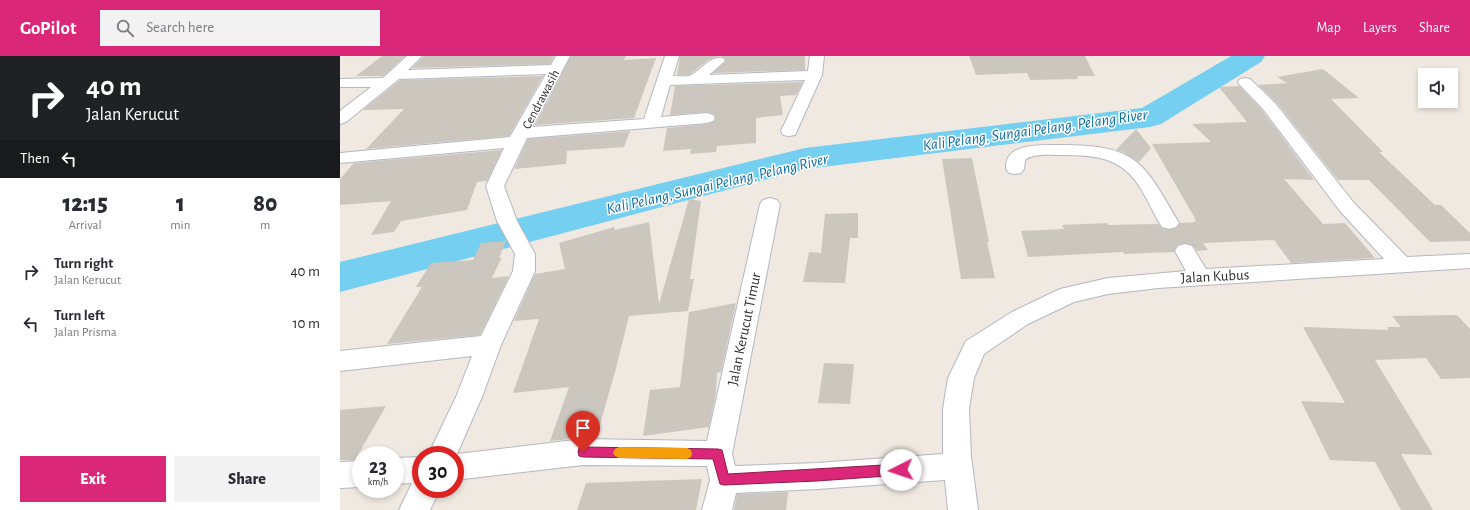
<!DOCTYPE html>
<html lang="en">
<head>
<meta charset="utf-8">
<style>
	:root { --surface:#fff; --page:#f2f2f3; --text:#2b2b33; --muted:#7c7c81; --accent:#db2777 }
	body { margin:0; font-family:"Alegreya Sans",sans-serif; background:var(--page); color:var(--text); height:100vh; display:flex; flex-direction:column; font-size:15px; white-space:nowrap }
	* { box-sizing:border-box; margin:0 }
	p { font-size:13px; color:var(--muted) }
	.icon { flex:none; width:22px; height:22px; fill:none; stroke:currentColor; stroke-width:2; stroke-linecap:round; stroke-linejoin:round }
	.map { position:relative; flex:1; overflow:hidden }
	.details { display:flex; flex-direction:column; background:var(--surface); width:340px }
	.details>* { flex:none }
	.banner { background:#202124; color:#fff; overflow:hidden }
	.tools { position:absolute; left:1078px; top:12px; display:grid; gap:8px }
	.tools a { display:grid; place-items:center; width:40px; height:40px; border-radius:0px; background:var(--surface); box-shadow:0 2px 6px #0003; font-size:20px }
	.speed { position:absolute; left:12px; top:390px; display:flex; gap:8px; font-size:20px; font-weight:700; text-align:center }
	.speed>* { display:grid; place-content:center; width:52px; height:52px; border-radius:50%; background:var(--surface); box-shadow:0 2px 6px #0003; line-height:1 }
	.speed small { font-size:10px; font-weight:400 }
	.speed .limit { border:6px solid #d22; background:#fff; color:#111 }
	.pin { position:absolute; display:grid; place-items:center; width:34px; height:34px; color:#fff; margin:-41px -17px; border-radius:50% 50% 50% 0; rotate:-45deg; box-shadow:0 0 4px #0007 }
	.pin .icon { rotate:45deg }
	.me { position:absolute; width:44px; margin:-22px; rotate:266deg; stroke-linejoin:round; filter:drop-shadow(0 0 3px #0008) }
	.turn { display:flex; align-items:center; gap:14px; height:84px; padding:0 20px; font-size:18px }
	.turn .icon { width:52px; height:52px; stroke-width:2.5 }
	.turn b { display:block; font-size:28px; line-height:34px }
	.then { display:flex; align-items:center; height:38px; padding:0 20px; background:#0003; gap:8px; font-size:15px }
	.eta { display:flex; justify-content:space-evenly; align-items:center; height:68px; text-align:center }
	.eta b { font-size:24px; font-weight:800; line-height:28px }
	.button { display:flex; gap:8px; margin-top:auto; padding:8px 20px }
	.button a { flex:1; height:46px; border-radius:0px; background:var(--accent); color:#fff; font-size:16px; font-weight:800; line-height:46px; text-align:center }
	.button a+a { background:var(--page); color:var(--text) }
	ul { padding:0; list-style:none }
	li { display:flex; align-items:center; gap:12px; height:52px; padding:0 20px }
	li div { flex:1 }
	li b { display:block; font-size:15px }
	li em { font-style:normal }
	header { display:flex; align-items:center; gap:24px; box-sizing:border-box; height:56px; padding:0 20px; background:var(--accent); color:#fff }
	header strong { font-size:19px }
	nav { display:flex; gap:22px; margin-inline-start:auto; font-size:14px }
	.search { width:280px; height:36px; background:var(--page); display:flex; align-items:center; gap:10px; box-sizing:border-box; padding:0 14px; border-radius:0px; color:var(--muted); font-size:15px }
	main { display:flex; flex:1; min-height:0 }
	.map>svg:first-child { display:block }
</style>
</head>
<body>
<header>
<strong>GoPilot</strong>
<div class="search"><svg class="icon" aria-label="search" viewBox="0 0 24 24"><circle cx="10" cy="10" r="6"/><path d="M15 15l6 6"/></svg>Search here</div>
<nav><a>Map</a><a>Layers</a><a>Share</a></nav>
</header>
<main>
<section class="details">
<div class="banner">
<div class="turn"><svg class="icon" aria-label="right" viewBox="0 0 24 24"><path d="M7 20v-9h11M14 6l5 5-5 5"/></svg><div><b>40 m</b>Jalan Kerucut</div></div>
<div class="then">Then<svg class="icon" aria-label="left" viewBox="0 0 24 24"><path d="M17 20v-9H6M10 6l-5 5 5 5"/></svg></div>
</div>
<div class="eta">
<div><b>12:15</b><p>Arrival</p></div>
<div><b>1</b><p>min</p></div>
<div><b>80</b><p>m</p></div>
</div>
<ul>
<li><svg class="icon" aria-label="right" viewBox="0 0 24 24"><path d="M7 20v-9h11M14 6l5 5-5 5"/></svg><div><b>Turn right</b><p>Jalan Kerucut</p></div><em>40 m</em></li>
<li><svg class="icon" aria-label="left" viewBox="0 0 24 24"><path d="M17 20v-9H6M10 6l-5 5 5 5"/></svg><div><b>Turn left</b><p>Jalan Prisma</p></div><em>10 m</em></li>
</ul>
<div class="button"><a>Exit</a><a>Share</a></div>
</section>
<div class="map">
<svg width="1130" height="454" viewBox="0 0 1130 454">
	<rect width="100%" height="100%" fill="#efe9e1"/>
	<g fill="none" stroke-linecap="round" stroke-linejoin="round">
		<!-- river -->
		<polygon fill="#75cff0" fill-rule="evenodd" points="891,0 925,0 921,6 821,68 810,71 466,113 0,236 0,206 465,92 802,52"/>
	</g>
	<!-- building -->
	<g fill="#cbc7bf">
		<polygon points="42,0 65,0 43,20 16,20"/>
		<polygon points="84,0 214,0 210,8 72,12"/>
		<polygon points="231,0 286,0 284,4 316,2 294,62 195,69"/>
		<polygon points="340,0 465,0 465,14 373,17 386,5 384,1 378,0 368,4 349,19 337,19"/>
		<polygon points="629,0 745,0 755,20 737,20 738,23 690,24 687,17 636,19"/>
		<polygon points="983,13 1019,42 991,43 1043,96 1039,96 1095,149 1101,149 1130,177 1130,185 1090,186 1029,124 998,124 936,46 918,29 947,27 937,21"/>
		<polygon points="203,20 169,80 26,93 64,53 23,54 60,24"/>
		<polygon points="463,26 456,39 440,40 443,59 416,62 416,87 377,90 376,96 350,98 351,93 323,95 327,72 367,68 373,66 376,63 374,58 367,56 330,59 335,30"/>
		<polygon points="899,30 922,54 974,124 944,123 983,168 1005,167 1035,202 951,207 934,184 863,187 868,194 857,195 852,189 845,187 837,189 834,196 784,198 783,196 688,201 681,175 724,173 722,169 767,167 768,169 818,168 822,172 829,174 837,172 840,167 856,166 854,164 856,164 812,88 871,86 852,68 907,66 879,31"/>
		<polygon points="796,73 811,92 799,106 783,96 776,94"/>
		<polygon points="290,75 284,91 227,95 226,108 174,113 188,83"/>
		<polygon points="162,94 147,125 137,126 127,154 61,165 54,176 31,179 51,145 0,149 0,123 14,107"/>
		<polygon points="632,102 649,186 647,186 655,222 621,223 602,103"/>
		<polygon points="349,143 361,145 350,223 354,223 348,255 289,260 275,316 256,382 243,382 210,385 229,331 173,337 199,263 174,265 195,218 225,213 219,187 274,171 275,174 309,166 319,248"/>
		<polygon points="518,157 518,182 510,182 505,227 463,226 469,196 481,197 485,158"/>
		<polygon points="166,185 159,202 162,201 152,222 169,220 140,279 47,288 82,231 76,231 91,207 133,204 141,187"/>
		<polygon points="396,247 381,316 377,317 376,337 369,371 303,380 310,334 340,331 349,256"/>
		<polygon points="1117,259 1130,273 1130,322 1101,323 1086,302 1035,304 1093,399 1061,398 1093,454 1061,454 1035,406 990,404 961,345 1005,347 963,271 1049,274 1047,271 1061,271 1052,260"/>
		<polygon points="484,307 514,308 510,348 478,347"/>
		<polygon points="46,350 15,404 0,404 0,354"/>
		<polygon points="362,423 356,454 237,454 246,427"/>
		<polygon points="448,436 446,454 394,454 397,438"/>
	</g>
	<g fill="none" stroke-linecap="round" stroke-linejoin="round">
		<!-- minor casing -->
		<g stroke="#b4b7c1" stroke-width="2">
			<g id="minor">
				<path d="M67,0H82L68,14L211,9L216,0H230L192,71L304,63L325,0H339L333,20C338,20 345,21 349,20C362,15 368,0 383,2L385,5L369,19L468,15L470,0H484L482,19L455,79L449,80L443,79L441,75L465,24L330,29L321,61L367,57L373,59L375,62L373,65L367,67L187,82L164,130L177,165L195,198V215L161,289L142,341L117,398L243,383L367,385L420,148L423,144L430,142L437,144L440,148L392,398L395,410L477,407L603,398V353L608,322L626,285L672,256L720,233L768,222L846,215L835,195L838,190L845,188L852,190L866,213L1044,203L1000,155L923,53L900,29L898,26L900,23L905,22L910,23L935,47L1014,147L1067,201L1130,198V212L818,232L768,238L734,246L688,268L644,298L634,322L629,353L631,400L638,454H608L605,424L477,433L396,437L392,454H362L370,424L367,410L243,409L115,424V399H88L116,341L132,300L0,315V295L141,280L173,215L175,198L157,165L146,130L164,92L0,107V97L170,81L206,18L59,23L6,66L0,68V55L31,31H0V23L43,22Z"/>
				<path d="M720,89C797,89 803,105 839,167L836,171L829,173L822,171C814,159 809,146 801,133C782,101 756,99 721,99C711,99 693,97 685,104L684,113L681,117L675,118L669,117L666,113C664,86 702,89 720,89Z"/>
				<polygon points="81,401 81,433 100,433 90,454 59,454 72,427 55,428 55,402"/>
				<polygon points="21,405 21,431 0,432 0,406"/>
			</g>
		</g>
		<!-- minor -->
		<use href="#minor" fill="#fff" fill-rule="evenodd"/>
	</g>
	<!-- route -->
	<polygon fill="#db2777" stroke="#8e194d" points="243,391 378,393 382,394 388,418 561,408 565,410 567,414 565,417 561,419 477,425 384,429 380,428 373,403 243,401 239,400 238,396 239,392"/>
	<!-- slow -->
	<polygon fill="#f59e0b" points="279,391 347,392 351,394 352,398 351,401 347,403 279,402 275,400 273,397 275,393"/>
	<g text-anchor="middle" stroke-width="3" stroke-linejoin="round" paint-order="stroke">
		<!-- far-street labels -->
		<g font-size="13" fill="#2e2e2e" stroke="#fff">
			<text transform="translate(200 43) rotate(-62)" y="5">Cendrawasih</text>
		</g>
		<!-- street labels -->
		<g font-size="15" fill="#2e2e2e" stroke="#fff">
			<text transform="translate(875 220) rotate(-3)" y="5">Jalan Kubus</text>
			<text transform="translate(404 273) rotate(-78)" y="5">Jalan Kerucut Timur</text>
		</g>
		<!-- water labels -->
		<g font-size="16" font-style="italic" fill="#0d6fa3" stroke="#fff">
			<text transform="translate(695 73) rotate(-8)" y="6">Kali Pelang, Sungai Pelang, Pelang River</text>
			<text transform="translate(377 127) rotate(-13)" y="6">Kali Pelang, Sungai Pelang, Pelang River</text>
		</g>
	</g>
</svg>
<div class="tools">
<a><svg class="icon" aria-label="sound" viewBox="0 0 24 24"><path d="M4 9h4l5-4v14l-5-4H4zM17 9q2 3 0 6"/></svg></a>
</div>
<div class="speed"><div>23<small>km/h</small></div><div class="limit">30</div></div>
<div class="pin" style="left:243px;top:396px;background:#d93025"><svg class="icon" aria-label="arrive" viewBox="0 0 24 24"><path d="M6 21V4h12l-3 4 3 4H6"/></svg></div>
<svg class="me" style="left:561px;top:414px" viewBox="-20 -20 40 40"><circle r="19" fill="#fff"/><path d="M0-13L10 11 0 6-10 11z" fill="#db2777"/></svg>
</div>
</main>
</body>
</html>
